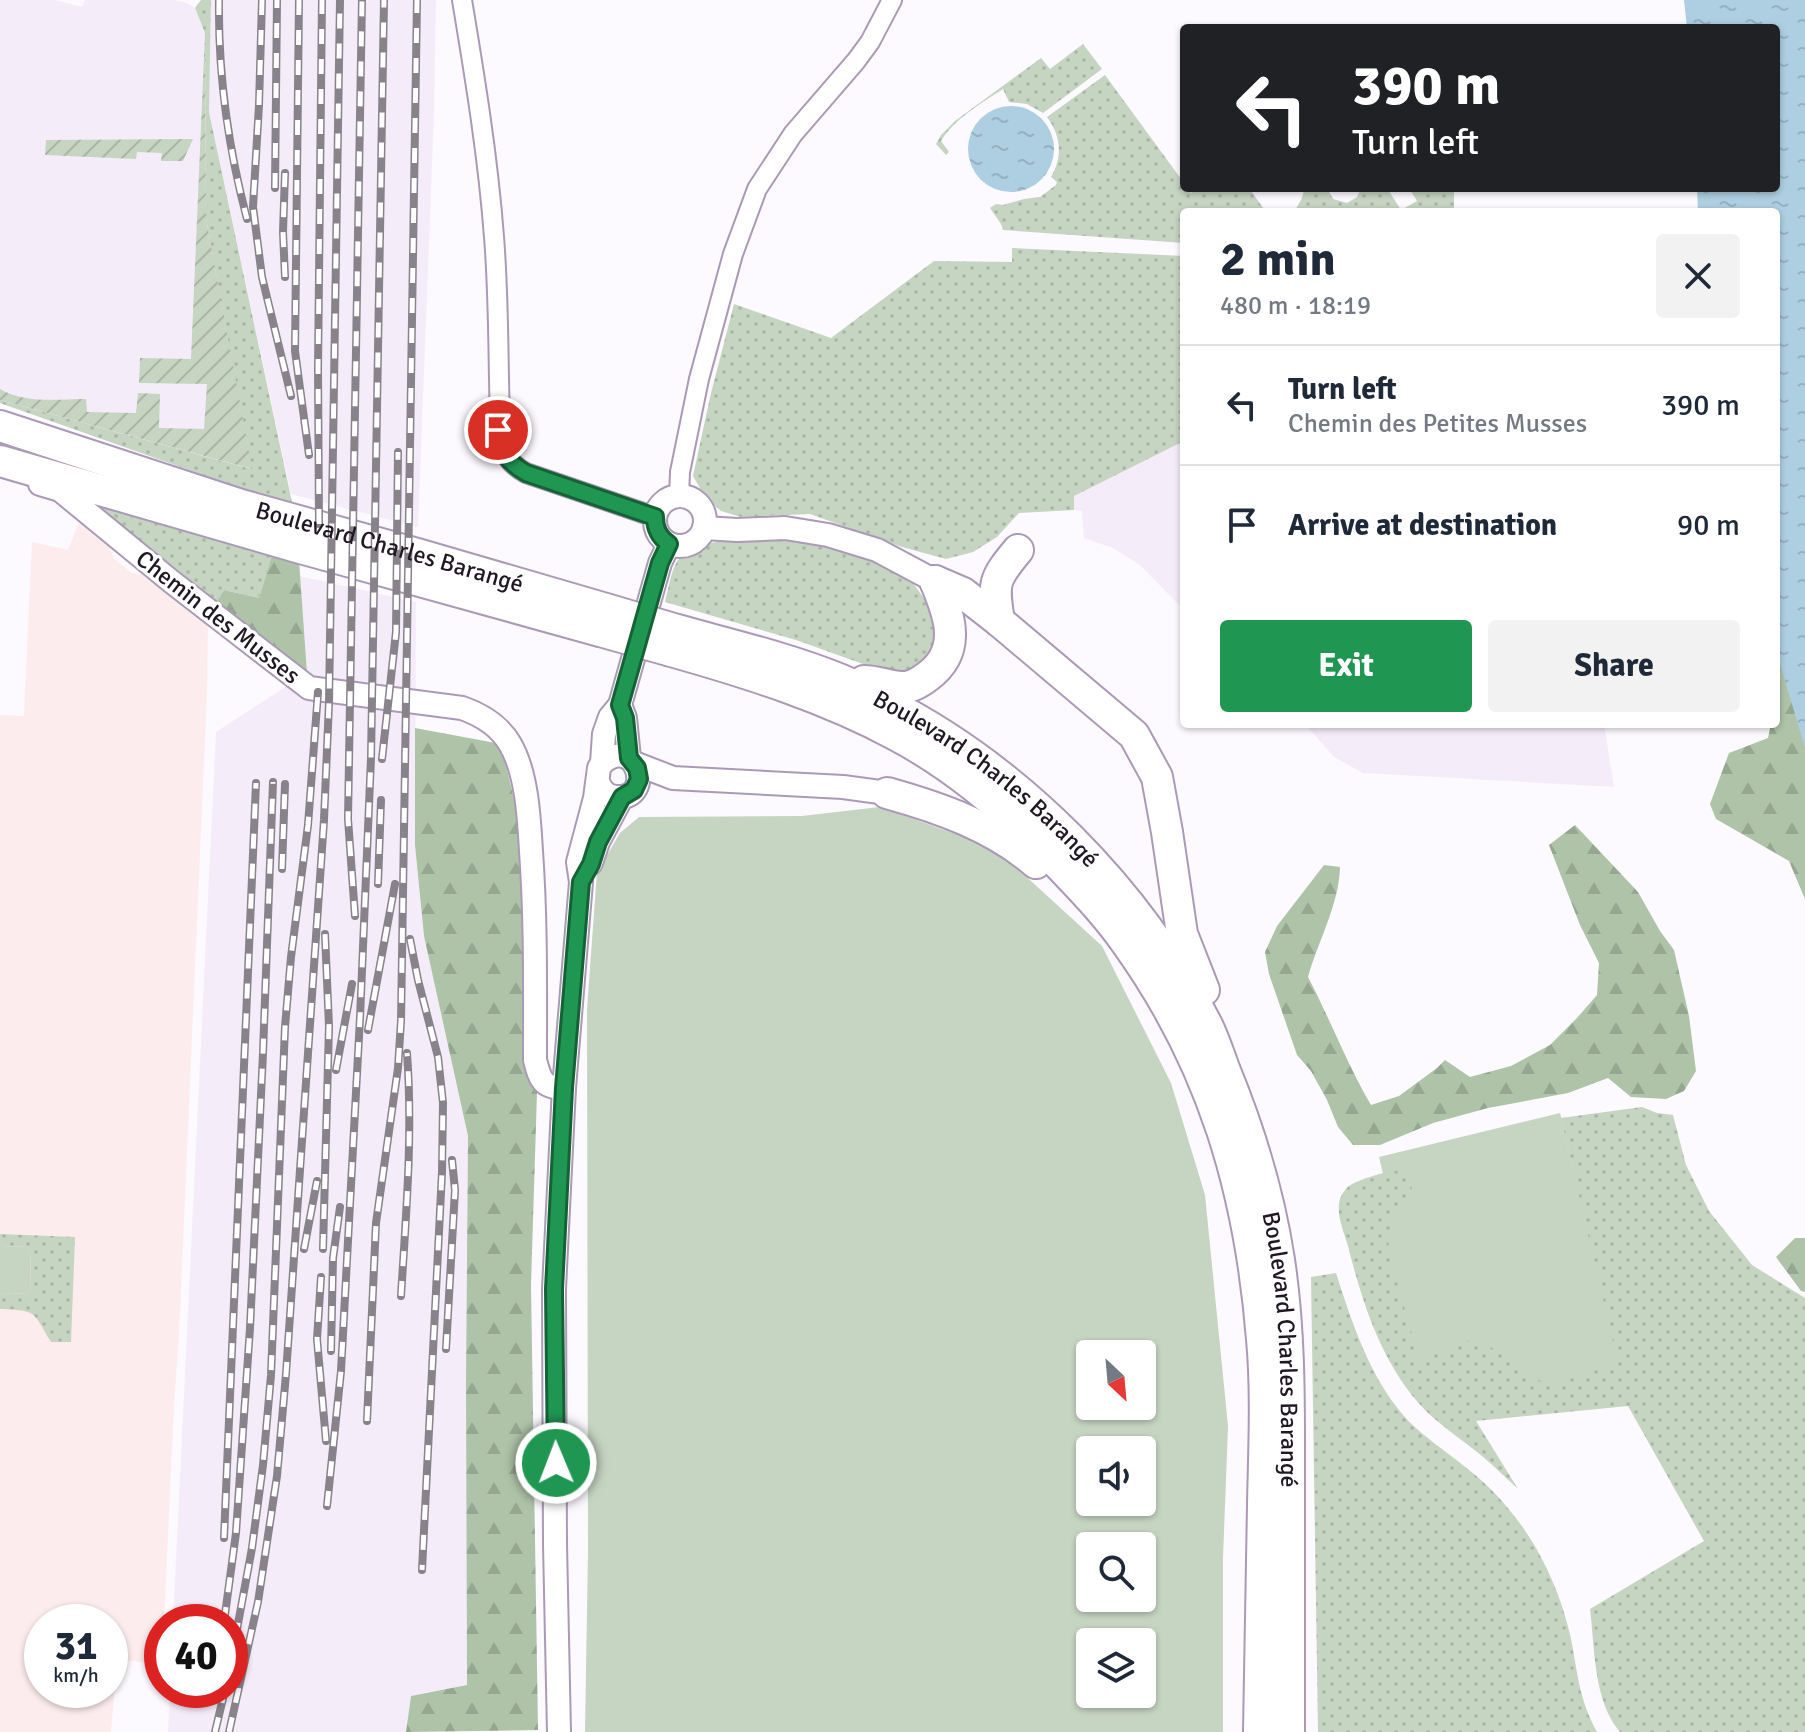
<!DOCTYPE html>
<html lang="en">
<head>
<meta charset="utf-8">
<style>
	:root { --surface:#fff; --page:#f2f2f3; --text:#1f2937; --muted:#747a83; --line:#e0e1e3; --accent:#1f9652 }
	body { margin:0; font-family:Signika,sans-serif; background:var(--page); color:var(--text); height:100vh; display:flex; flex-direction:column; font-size:30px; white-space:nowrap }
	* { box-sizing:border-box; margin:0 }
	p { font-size:26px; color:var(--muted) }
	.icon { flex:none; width:44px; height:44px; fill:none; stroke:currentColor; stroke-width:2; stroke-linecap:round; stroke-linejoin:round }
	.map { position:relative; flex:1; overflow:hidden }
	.details { position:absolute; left:1180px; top:208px; width:600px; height:520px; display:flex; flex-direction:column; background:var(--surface); border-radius:8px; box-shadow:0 2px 6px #0004 }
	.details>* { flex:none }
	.banner { position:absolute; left:1180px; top:24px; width:600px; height:168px; border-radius:8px; box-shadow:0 2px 6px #0004; background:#202124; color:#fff; overflow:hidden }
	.needle { width:52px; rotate:154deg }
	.buttons { position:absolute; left:1076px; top:1340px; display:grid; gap:16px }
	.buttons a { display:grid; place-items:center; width:80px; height:80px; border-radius:8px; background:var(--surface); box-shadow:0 2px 6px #0004; font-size:40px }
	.speed { position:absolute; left:24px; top:1604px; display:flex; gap:16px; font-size:40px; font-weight:700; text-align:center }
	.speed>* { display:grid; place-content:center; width:104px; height:104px; border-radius:50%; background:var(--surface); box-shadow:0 2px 6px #0004; line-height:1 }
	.speed small { font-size:20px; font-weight:400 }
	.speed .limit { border:12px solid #d22; background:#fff; color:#111 }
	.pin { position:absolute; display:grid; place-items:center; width:68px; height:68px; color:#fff; margin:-34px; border:4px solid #fff; border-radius:50%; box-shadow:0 2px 8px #0007 }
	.me { position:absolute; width:88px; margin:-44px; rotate:359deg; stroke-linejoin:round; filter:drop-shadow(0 0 6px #0008) }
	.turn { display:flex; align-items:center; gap:28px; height:168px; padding:0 40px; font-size:36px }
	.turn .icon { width:104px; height:104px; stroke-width:2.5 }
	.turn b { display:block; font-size:56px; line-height:68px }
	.round { display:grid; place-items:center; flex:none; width:84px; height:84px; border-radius:8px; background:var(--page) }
	.summary { display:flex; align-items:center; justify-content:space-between; height:136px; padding:0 40px }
	h1 { font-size:48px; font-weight:700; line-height:60px }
	.action { display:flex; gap:16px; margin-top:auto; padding:16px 40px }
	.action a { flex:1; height:92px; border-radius:8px; background:var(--accent); color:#fff; font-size:32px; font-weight:700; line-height:92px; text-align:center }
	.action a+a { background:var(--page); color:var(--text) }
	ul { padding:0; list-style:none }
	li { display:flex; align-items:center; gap:24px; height:120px; padding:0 40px; border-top:2px solid var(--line) }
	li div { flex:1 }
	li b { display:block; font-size:30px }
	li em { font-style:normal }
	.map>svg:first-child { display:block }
</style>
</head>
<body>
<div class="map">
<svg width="1805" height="1732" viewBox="0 0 1805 1732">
	<defs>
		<pattern id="grass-dots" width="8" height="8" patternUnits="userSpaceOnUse" patternTransform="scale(2)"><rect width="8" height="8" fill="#c6d4c2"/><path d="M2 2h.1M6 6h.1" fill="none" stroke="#aab5a6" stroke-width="1.8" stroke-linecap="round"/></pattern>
		<pattern id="forest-firs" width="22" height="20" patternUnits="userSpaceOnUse" patternTransform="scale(2)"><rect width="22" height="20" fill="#aec3a8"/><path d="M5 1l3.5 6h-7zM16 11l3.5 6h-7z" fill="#95a790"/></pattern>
		<pattern id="garden-furrows" width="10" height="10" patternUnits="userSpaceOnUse" patternTransform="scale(2)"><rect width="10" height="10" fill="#c6d4c2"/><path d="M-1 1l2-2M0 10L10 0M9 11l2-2" fill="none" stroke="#aab5a6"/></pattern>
		<pattern id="water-ripples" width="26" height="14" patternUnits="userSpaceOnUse" patternTransform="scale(2)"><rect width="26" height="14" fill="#adcfe1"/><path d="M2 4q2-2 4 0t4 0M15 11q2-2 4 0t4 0" fill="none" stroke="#94b1c1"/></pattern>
	</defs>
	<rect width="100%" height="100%" fill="#fcf9ff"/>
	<!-- built -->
	<g fill="#f5ecfa">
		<polygon points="0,0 55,0 82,7 85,0 174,0 187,3 195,8 205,33 206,218 252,469 0,400"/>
		<polygon points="211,0 436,0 434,113 418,527 291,494 209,112"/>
		<polygon points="1184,441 1184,610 1140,565 1113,548 1084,538 1082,511 1074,510 1073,496"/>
		<polygon points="300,576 416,602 415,845 424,936 468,1136 466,1381 467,1685 411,1696 406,1732 168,1732 170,1690 230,1690 230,1622 173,1622 216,732 307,673"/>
		<polygon points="1305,724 1604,724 1614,787 1363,773 1334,757"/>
	</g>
	<!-- education -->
	<path fill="#fceced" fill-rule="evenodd" d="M80,520L107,541L114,559L132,573L154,577L208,620L207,692L179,1335L174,1404L164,1622H162V1663L117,1660L111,1732H0V715L24,716L32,542L68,550ZM42,1622H110V1690H42Z"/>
	<!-- grass -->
	<g fill="url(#grass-dots)">
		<polygon points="201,0 211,0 209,112 293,507 0,403 0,400 251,469 206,218 205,33 195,8"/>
		<path d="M1083,44L1102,69L1043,113L1027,104L1009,102L1003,89C982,103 954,119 941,141L949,152L946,155L936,144L941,135L955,121L1041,58L1050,69Z"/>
		<path d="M1105,75L1184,183V188H1188L1191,193L1198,188H1249L1266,212H1184V243L1003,230L1001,224L990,208L996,204L1003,205L1024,199L1040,197L1056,185L1057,182L1051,177C1063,156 1061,136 1047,117Z"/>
		<polygon points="1305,188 1327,188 1333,199 1347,203 1357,197 1361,188 1387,188 1401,210 1417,201 1409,188 1454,188 1454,212 1294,212 1301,200"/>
		<polygon points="1012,248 1184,256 1184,441 1074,496 1074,510 1019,513 997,537 973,552 946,559 902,547 810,514 741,517 721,511 705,497 693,476 711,393 734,304 831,338 934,261 1012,262"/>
		<polygon points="95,500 272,555 259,598 224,590 215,604 92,504"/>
		<path d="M766,537L808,538L853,549L908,576L933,611L939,644L923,668L891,674L796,640L665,602C668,591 672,566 679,559C699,538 739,540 766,537Z"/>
		<path d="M1642,1107L1657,1113L1673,1115L1686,1165L1709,1211L1752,1265L1805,1298V1732H1620C1593,1700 1595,1649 1590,1609L1704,1541L1628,1406L1476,1421L1518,1489C1506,1478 1494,1466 1482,1456C1463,1440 1442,1427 1425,1410C1382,1365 1363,1305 1348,1246C1343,1228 1331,1205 1346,1189C1357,1176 1408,1168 1426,1163L1476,1338L1612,1341L1561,1118Z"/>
		<path d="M0,1234L75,1237L71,1342H51C32,1310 37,1311 0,1309V1293L30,1294L31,1247L0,1246Z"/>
		<path d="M1336,1273C1352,1323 1369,1375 1403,1415C1419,1434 1450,1454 1469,1470C1496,1491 1519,1519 1536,1548C1552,1576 1564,1607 1571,1639C1578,1675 1579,1699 1597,1732H1318L1311,1277Z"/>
	</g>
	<!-- forest -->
	<g fill="url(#forest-firs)">
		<polygon points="272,555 299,560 307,673 215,604 224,590 259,598"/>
		<polygon points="1805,644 1805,899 1789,861 1716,819 1710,804 1729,753 1768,738 1771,724 1776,724 1776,656"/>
		<polygon points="415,728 501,744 521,829 527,1075 537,1092 531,1285 538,1730 406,1732 411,1696 467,1685 466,1381 468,1136 424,936 415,845"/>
		<path d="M1575,825L1638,892L1660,931L1674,950L1689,1016L1696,1071L1684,1091L1666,1099L1631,1097L1608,1078L1568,1093L1488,1108L1433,1123L1380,1145H1353L1338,1127L1327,1100L1311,1071L1297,1055L1269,974L1265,952L1277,926L1324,865L1340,867C1339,905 1318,941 1308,977C1330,1019 1347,1064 1371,1105L1399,1096L1437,1068L1445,1060L1470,1077L1511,1066L1550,1045L1577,1018L1597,995L1599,963L1580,925L1549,845Z"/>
		<polygon points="1795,1238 1805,1238 1805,1292 1801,1291 1776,1257"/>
	</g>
	<!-- garden -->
	<g fill="url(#garden-furrows)">
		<path d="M205,33L206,218L252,469L0,400V389C25,404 58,399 86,399L87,412L136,413L138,393L160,394L159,428L204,429L207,384L139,383L140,358L191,359Z"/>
		<polygon points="193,139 183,161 161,161 162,153 137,152 136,159 45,155 46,140"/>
	</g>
	<!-- pitch -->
	<g fill="#c6d4c2" fill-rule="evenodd">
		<path d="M880,807L995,848L1102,946L1171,1083L1205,1195L1228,1426L1223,1558V1732H585L588,1551L587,1009L597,872L620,833L639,817L802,816ZM1090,1354H1142V1406H1090ZM1090,1450H1142V1502H1090ZM1090,1546H1142V1598H1090ZM1090,1642H1142V1694H1090Z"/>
		<path d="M1560,1113L1618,1363L1548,1386L1477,1338L1419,1359L1389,1254C1386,1228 1397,1208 1412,1188L1407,1168L1383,1174L1379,1157Z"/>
		<polygon points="0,1246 31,1247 30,1294 0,1293"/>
	</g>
	<!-- water -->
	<g fill="url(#water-ripples)">
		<polygon points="1684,0 1805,0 1805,748 1776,650 1776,212 1698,212 1697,188 1776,188 1776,28 1687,28"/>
		<circle cx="1011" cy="149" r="43"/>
	</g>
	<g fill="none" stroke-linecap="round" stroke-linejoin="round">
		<!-- minor casing -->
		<g stroke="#ab9ab6" stroke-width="22">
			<g id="minor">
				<path d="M462,0C475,78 488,157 494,237C499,298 498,359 500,420C497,443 505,462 526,473L655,517"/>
				<polyline points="679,496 680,472 699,379 733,254 757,189 793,134 856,61 870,42 892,0"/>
			</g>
		</g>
		<!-- tertiary casing -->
		<g stroke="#ab9ab6" stroke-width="26">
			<g id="tertiary">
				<path d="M40,484L60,490L172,582L309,688L462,708C482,715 499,725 510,744C527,773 529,818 531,851C536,921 535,990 535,1060C540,1079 542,1088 564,1088"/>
				<circle cx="680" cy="521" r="25"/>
				<polyline points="704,528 737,530 785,528 828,535 877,550 935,581"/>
				<polyline points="620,705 625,718 629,758"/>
				<polyline points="634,763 673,778 843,787 887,793"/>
				<path d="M598,782C602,791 607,797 617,797C655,799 637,734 602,763"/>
				<polyline points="591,863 598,842 622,797"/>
				<polyline points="559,1732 555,1544 554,1289 564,1088 581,882 578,862 595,798 599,768 602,763 604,734 610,717 620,705 660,563 669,544"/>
			</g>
		</g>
		<!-- trunk casing -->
		<g stroke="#ab9ab6" stroke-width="34">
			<g id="trunk">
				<path id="s1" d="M0,426L241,505L417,554L606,609"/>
				<polyline points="0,461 297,547 600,631"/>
				<polyline points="935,581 963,593 999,621 1134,735 1157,777 1167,832 1182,934 1204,990"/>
				<path d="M999,621C993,583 993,580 1018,550"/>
				<path id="s2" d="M677,630C731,645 787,658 839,679C854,685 869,693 883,701C1018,769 1138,890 1207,1025C1214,1039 1219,1055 1225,1071C1250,1132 1269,1194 1279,1260C1290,1332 1289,1406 1289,1478C1289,1563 1289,1647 1289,1732"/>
				<path d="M671,651C749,673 825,697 896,735C956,767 1011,814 1057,863C1081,888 1105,913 1125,941C1213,1063 1250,1191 1262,1339C1267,1394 1264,1450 1263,1505C1261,1580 1260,1656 1259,1732"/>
				<path d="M864,681C878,681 893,688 906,687C916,686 926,678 933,672C962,646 948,612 935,581"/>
				<path d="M887,793C941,808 994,827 1036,863"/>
			</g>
		</g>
		<!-- minor -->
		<use href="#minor" stroke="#fff" stroke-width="18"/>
		<!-- tertiary -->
		<use href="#tertiary" stroke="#fff" stroke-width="22"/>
		<!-- trunk -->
		<use href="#trunk" stroke="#fff" stroke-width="30"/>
		<!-- rail casing -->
		<g stroke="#88838b" stroke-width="8">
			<g id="rail">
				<path d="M219,0C218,75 228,147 247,219"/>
				<polyline points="262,0 259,105 253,207 262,277 291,396"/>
				<polyline points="299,0 295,351 309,455"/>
				<polyline points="275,188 277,0"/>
				<polyline points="285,277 283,232 285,173"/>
				<polyline points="319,524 318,369 322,0"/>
				<polyline points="382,759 396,632 398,452"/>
				<polyline points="282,869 285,784"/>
				<polyline points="378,884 381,800"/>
				<polyline points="355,916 348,819 362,0"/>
				<polyline points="410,939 418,980 438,1057 443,1103 442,1172 422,1570"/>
				<polyline points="368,1030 395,884"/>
				<polyline points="336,1070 352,984"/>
				<polyline points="304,1249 317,1181"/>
				<polyline points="323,1249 329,1026 325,934"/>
				<polyline points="321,1277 317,1339 326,1441"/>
				<path d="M401,1296C406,1215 413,1134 407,1053"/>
				<polyline points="446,1349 455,1190 452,1160"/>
				<polyline points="331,1351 333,1258 340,1207"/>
				<polyline points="367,1421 376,1223 398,1068 401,1021 417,0"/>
				<polyline points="327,1506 341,1371 360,1018 371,758 384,0"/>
				<polyline points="224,1538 256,783"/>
				<polyline points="224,1622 236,1533 250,1328 263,1053 273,782"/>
				<polyline points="230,1667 252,1548 263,1465 271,1375 285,1027 291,957 308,825 318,692"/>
				<polyline points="215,1732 225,1690"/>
				<polyline points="229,1732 258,1602 277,1476 286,1374 324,820 329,703 340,0"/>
			</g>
		</g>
		<!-- rail -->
		<use href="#rail" stroke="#fff" stroke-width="5" stroke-dasharray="15" stroke-linecap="butt"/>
		<!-- trunk-bridge casing -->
		<g stroke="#ab9ab6" stroke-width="34" stroke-linecap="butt">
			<g id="trunk-bridge">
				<polyline points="606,609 677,630"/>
				<polyline points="600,631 671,651"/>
			</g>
		</g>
		<!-- trunk-bridge -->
		<use href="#trunk-bridge" stroke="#fff" stroke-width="30"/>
	</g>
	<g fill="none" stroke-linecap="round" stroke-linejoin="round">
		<!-- route casing -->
		<g stroke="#146235" stroke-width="20">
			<path id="route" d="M498,430C500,450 508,463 526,473L655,517C655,529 659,537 669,544L660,563L620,705L625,718L629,758L637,768L639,779L634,790L622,797L598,842L591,864L581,882L564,1088L554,1289L556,1463"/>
		</g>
		<!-- route -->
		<use href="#route" stroke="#1f9652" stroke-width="14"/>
	</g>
	<g text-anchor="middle" stroke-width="6" stroke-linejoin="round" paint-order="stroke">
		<!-- street labels -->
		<g font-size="24" fill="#1f1822" stroke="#fff">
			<text dy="8" stroke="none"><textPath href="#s1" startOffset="408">Boulevard Charles Barangé</textPath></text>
			<text transform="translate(218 617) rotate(38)" y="8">Chemin des Musses</text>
			<text dy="8" stroke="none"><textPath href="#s2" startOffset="348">Boulevard Charles Barangé</textPath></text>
			<text dy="8" stroke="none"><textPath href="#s2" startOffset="1020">Boulevard Charles Barangé</textPath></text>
		</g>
	</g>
</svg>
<div class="buttons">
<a><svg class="needle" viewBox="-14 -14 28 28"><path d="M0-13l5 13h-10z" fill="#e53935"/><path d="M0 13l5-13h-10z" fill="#747a83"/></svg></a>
<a><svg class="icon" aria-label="sound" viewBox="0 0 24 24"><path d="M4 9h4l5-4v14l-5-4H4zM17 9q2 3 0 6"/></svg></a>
<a><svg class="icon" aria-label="search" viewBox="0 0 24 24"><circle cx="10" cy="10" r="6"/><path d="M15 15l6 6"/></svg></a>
<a><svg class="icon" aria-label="layers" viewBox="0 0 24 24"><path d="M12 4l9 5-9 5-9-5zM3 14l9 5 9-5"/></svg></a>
</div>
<div class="speed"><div>31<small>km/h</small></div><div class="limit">40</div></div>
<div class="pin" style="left:498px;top:430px;background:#d93025"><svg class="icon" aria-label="arrive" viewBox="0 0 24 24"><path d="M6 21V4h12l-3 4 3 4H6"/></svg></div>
<svg class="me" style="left:556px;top:1463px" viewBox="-20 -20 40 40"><circle r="17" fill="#1f9652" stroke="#fff" stroke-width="3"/><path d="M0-11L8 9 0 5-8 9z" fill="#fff"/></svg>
<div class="banner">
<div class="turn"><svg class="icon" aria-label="left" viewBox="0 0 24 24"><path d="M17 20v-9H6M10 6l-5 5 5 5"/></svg><div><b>390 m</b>Turn left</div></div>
</div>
<section class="details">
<div class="summary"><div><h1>2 min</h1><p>480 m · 18:19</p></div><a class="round"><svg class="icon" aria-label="close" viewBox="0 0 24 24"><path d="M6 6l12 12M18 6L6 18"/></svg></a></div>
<ul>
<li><svg class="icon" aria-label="left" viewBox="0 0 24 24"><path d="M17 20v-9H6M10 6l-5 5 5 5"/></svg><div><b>Turn left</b><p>Chemin des Petites Musses</p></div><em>390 m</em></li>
<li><svg class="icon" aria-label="arrive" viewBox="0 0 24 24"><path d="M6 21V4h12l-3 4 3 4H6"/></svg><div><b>Arrive at destination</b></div><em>90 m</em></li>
</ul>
<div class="action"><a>Exit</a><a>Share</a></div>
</section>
</div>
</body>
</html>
